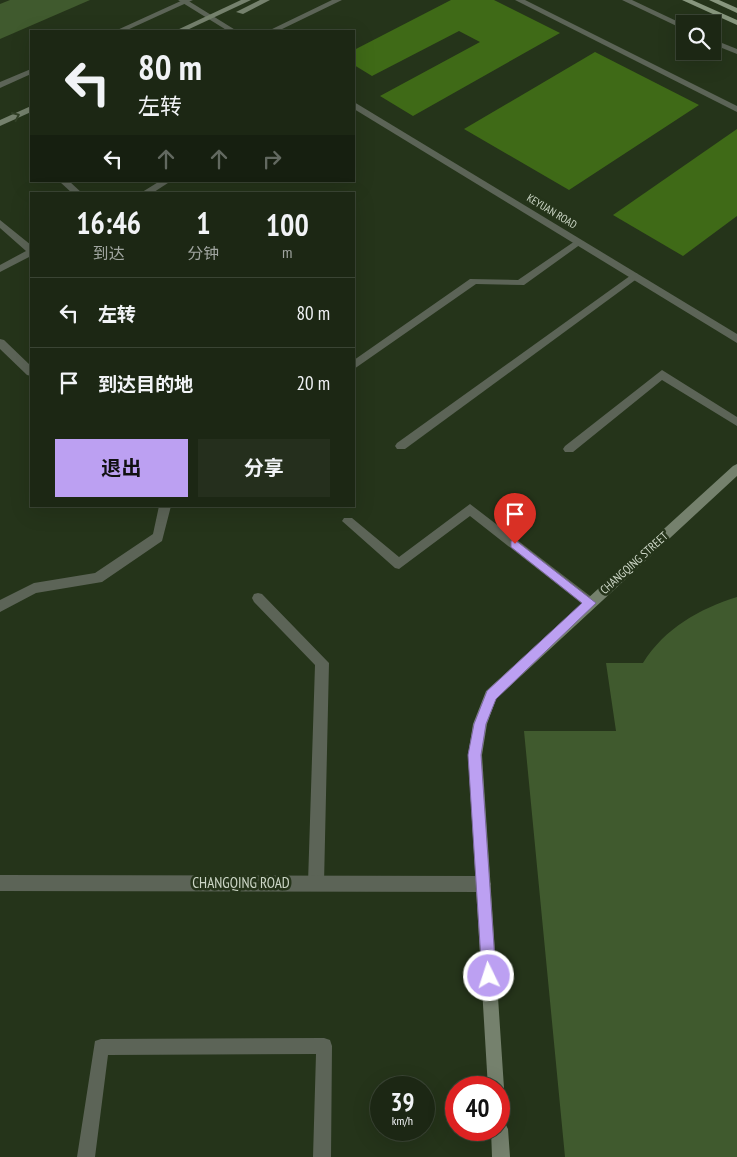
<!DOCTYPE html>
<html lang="zh">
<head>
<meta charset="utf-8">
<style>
	:root { --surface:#1c2714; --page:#252f1d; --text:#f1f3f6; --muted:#a0a5a0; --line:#3a4434; --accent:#bca0f2 }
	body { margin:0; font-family:"PT Sans Narrow","Noto Sans SC",sans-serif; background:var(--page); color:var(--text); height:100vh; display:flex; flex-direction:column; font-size:19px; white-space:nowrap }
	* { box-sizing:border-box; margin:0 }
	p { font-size:16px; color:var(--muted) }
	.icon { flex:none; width:28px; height:28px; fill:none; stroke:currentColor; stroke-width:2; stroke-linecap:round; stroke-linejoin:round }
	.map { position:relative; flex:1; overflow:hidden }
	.panel { position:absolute; left:30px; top:192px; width:325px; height:315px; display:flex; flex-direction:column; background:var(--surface); border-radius:0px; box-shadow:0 5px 20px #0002,0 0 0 1px var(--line) }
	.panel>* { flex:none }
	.top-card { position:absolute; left:30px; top:30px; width:325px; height:152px; border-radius:0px; box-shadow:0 5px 20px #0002,0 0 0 1px var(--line); background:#1c2714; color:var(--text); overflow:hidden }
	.controls { position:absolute; left:676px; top:15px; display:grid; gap:10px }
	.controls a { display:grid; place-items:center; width:45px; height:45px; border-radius:0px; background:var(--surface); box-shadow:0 5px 20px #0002,0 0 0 1px var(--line); font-size:25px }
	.speed { position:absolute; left:370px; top:1076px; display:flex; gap:10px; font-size:25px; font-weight:700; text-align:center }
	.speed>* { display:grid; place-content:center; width:65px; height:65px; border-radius:50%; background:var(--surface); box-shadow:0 5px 20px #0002,0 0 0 1px var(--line); line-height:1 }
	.speed small { font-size:12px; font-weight:400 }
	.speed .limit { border:8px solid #d22; background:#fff; color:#111 }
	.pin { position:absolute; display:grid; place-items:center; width:42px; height:42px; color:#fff; margin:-51px -21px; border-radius:50% 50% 50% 0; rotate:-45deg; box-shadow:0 0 5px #0007 }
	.pin .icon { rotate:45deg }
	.me { position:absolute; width:55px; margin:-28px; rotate:356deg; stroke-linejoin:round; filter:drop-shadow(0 0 4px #0008) }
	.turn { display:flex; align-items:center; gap:18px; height:105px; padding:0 25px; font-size:22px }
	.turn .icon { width:65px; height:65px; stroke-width:2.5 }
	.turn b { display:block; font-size:35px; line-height:42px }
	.lanes { display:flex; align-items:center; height:48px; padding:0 25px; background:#0003; justify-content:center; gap:25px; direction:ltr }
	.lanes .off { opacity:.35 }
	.eta { display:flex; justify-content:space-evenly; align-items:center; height:85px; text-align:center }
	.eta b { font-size:30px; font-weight:700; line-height:35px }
	.primary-button { display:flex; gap:10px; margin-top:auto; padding:10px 25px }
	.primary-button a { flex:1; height:58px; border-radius:0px; background:var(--accent); color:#111; font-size:20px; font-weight:700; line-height:58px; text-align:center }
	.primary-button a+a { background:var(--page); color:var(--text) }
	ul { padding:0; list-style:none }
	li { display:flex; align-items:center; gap:15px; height:70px; padding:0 25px; border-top:1px solid var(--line) }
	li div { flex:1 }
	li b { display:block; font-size:19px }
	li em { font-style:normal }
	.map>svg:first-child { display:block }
</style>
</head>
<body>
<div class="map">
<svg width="737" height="1157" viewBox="0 0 737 1157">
	<rect width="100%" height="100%" fill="#25341a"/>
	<!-- green -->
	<g fill="#405a2e">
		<polygon points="10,0 90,0 0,39 0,4"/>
		<path d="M737,597V1157H565L524,731H616L606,663H643C665,628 699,609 737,597Z"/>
	</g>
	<!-- forest -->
	<g fill="#3f6a17">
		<polygon points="451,0 494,0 560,33 413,116 380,96 480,42 459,31 372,76 354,65 354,50"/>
		<polygon points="595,52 699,105 569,190 464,129"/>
		<polygon points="737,129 737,216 683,256 613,215"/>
	</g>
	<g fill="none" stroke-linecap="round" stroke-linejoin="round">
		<!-- lane -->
		<g fill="#5c6457" fill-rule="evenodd">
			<polygon points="183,0 193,0 125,31 115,31"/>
			<polygon points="332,0 342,0 278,31 268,31"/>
			<polygon points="515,0 525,0 737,106 737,112"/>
			<polygon points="622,0 632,0 685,25 685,30"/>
			<polygon points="712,39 737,49 737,54 712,44"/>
			<polygon points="31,69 31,74 0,88 0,82"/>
			<polygon points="59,181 69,181 83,194 73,194"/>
			<polygon points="160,181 171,181 151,194 139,194"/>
			<polygon points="0,220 31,245 31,256 0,272 0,265 26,251 0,228"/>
			<polygon points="578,239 583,242 581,244 524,285 476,284 354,369 354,360 470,279 518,280"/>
			<polygon points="634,273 638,274 638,278 405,449 397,449 395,446 397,443"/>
			<polygon points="0,339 4,340 31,366 31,376 27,375 0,349"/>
			<polygon points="662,370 737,417 737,426 662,380 573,452 565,452 563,449 565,446"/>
			<polygon points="470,504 594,599 596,603 594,607 590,608 586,607 470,516 399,569 395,568 342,521 344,518 352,518 399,557"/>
			<polygon points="159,506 171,506 162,541 102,582 36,593 0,612 0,600 34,583 95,573 153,534"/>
			<polygon points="258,593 262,594 329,663 324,883 321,888 316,891 311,888 308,883 315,665 254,602 252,598 254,594"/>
			<polygon points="324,1038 330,1040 332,1046 331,1157 313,1157 316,1054 108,1055 95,1157 77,1157 95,1041 101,1039"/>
		</g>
		<!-- street -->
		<g fill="#5c6457" fill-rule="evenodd">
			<polygon points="178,0 187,0 237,31 228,31"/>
			<polygon points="354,102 737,334 737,343 354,109"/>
			<polygon points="0,875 483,876 488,879 491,884 488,889 483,892 0,891"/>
		</g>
		<!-- secondary -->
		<g fill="#75816d" fill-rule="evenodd">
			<polygon points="241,0 251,0 185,31 175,31"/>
			<polygon points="260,0 270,0 243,14 236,12"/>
			<polygon points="31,106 31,112 0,126 0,120"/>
			<polygon points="737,464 737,476 496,699 487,724 482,755 504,1088 502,1094 499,1095 499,1088 488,1088 468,755 473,724 486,691 733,466"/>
			<polygon points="499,1120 505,1123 508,1129 510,1157 492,1157 491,1130 499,1130"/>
		</g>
		<!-- primary -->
		<g fill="#88977e" fill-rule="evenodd">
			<polygon points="682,0 692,0 737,20 737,25"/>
			<polygon points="709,0 719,0 737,8 737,13"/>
		</g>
	</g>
	<!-- one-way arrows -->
	<defs><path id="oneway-chevron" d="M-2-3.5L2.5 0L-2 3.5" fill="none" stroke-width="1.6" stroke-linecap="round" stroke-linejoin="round" transform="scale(1.25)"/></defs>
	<use stroke="#314026" href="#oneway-chevron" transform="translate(16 116) rotate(-25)"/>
	<!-- route -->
	<polygon fill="#bca0f2" stroke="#7a689d" points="515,540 596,603 496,699 486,724 481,755 496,976 494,981 489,983 484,981 482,976 468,755 474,724 487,691 582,603 511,547 511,541"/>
	<g text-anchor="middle" stroke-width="5" stroke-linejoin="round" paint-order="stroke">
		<!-- far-street labels -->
		<g font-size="11" fill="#ccd6c6" stroke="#25341a">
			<text transform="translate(552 211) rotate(31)" y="4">KEYUAN ROAD</text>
		</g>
		<!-- street labels -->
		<g font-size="12" fill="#ccd6c6" stroke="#25341a">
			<text transform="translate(634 563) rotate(-42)" y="4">CHANGQING STREET</text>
		</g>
		<!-- near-street labels -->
		<g font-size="15" fill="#ccd6c6" stroke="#25341a">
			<text x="241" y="888">CHANGQING ROAD</text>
		</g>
	</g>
</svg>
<div class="controls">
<a><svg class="icon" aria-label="search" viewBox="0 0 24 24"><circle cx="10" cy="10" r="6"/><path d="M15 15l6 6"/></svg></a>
</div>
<div class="speed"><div>39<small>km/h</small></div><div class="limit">40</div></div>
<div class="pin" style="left:515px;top:544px;background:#d93025"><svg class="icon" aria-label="arrive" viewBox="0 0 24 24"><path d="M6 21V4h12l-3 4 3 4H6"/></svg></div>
<svg class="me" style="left:489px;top:976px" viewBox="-20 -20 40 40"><circle r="17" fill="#bca0f2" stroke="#fff" stroke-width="3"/><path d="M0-11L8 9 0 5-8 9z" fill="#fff"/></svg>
<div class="top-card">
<div class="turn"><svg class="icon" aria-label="left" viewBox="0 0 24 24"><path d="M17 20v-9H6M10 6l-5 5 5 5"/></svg><div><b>80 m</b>左转</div></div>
<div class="lanes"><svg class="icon" aria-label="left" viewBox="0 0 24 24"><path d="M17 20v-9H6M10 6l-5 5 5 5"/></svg><svg class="icon off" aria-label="ahead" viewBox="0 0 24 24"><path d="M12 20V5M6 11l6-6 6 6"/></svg><svg class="icon off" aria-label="ahead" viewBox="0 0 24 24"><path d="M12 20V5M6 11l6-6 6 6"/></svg><svg class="icon off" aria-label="right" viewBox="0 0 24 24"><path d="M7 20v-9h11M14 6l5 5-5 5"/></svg></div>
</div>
<section class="panel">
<div class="eta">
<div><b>16:46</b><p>到达</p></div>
<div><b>1</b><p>分钟</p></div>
<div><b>100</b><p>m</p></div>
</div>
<ul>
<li><svg class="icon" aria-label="left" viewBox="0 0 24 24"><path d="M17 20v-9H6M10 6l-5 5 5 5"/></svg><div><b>左转</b></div><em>80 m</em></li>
<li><svg class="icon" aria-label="arrive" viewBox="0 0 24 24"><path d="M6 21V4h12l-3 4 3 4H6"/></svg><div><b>到达目的地</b></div><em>20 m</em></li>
</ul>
<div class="primary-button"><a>退出</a><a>分享</a></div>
</section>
</div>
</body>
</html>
